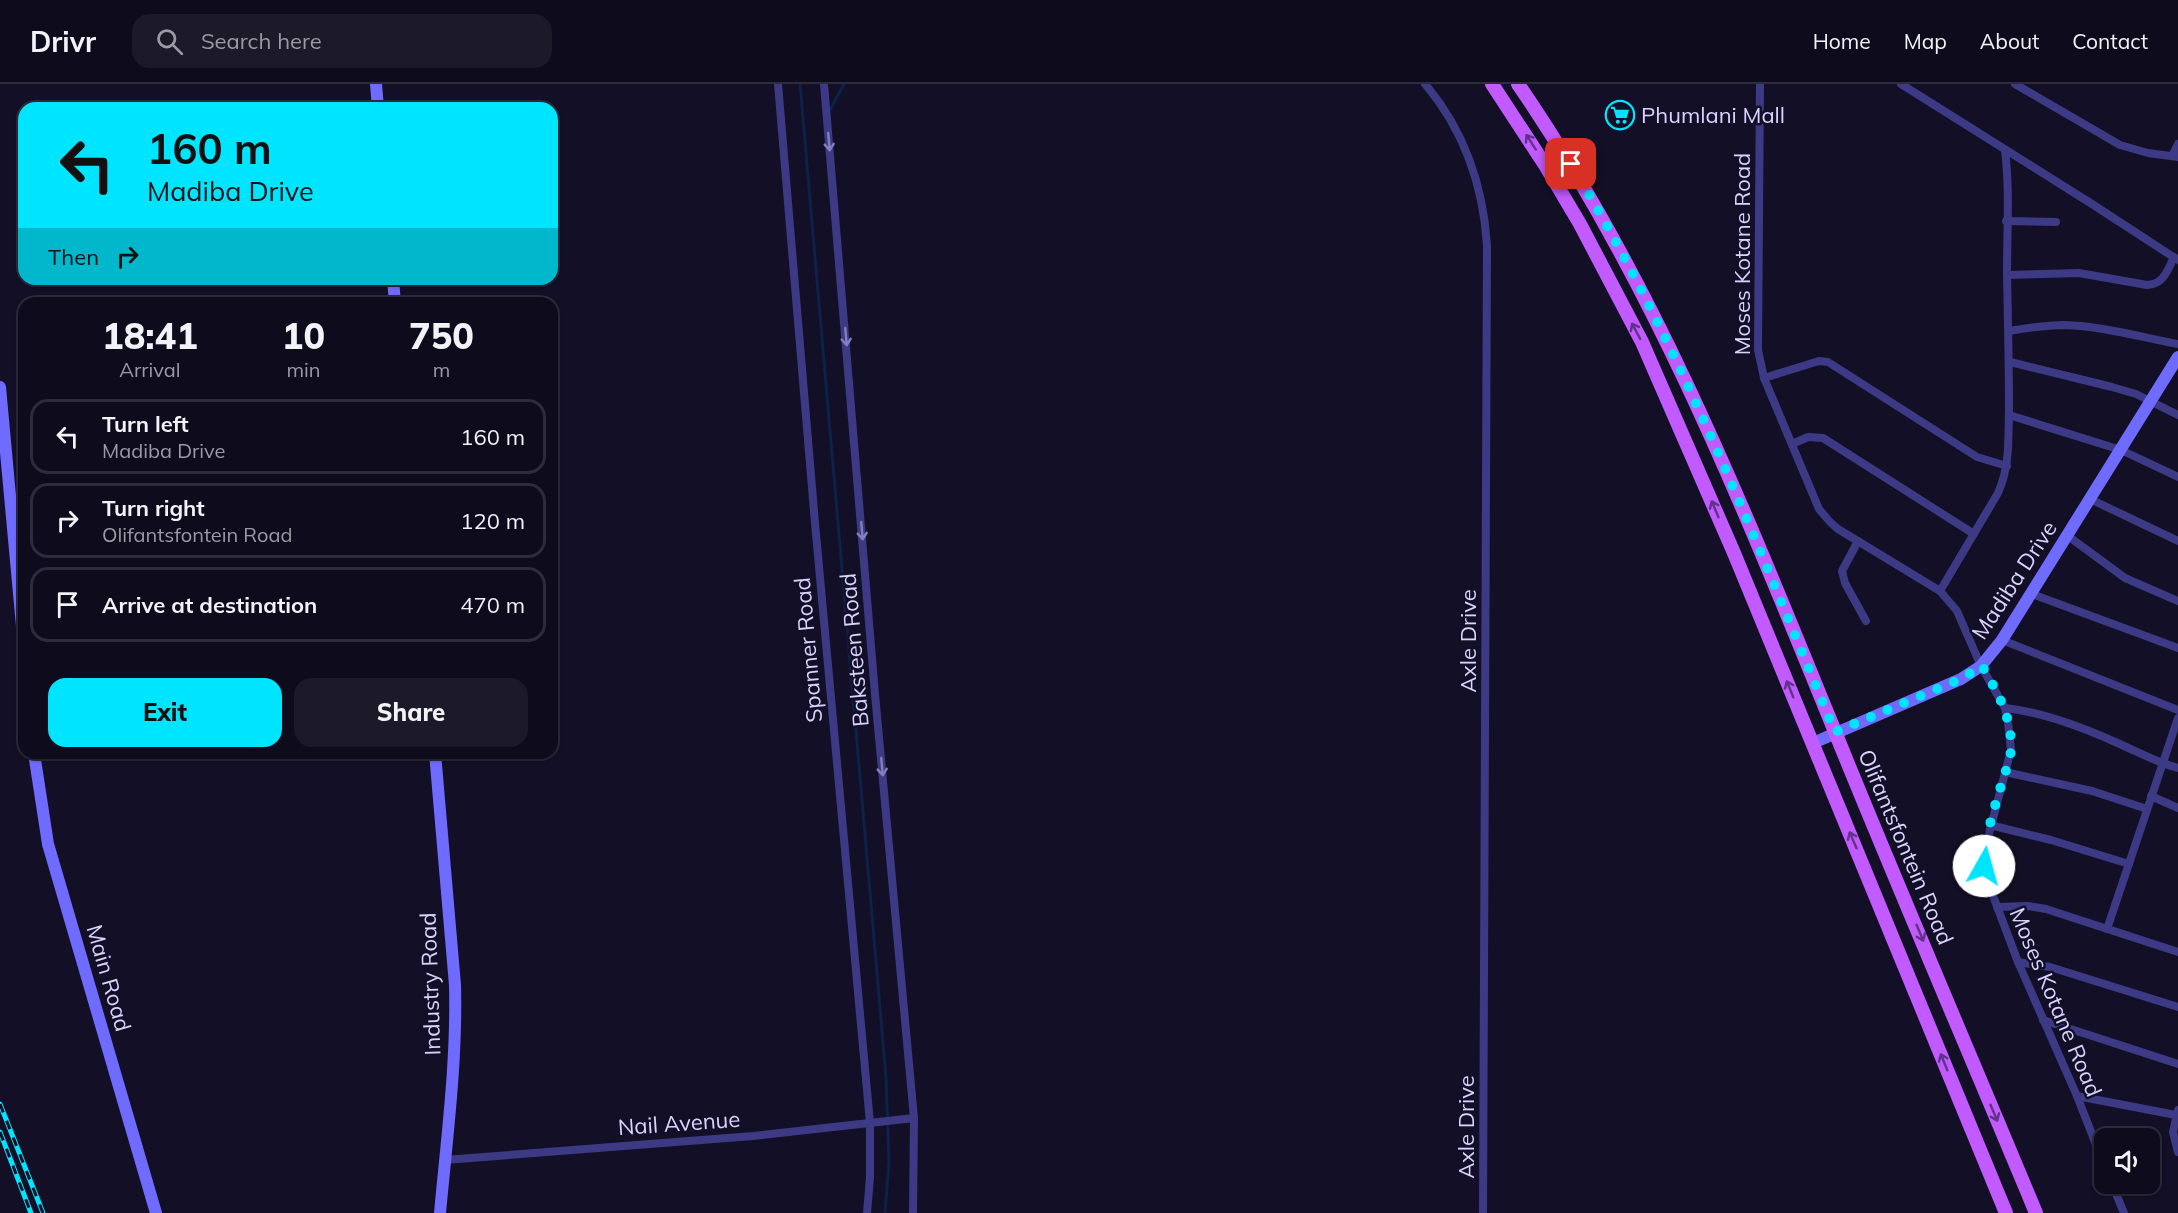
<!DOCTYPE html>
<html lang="en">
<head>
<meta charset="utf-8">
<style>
	:root { --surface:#0e0b1c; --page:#1c1929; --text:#f1f3f6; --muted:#9b9ba3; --line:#2e2b3b; --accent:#00e5ff }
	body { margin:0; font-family:Mulish,sans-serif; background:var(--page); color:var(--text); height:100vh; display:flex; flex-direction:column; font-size:22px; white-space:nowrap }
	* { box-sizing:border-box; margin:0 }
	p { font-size:20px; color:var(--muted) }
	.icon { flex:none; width:33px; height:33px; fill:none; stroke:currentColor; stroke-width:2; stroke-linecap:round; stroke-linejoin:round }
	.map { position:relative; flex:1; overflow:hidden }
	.sheet { position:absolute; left:18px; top:213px; width:540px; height:462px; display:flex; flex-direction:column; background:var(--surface); border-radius:18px; box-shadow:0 2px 4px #0004,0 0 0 2px var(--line) }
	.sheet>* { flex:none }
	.hud { position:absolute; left:18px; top:18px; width:540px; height:183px; border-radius:18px; box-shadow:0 2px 4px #0004,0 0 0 2px var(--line); background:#00e5ff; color:#111; overflow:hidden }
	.controls { position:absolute; left:2094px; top:1044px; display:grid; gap:12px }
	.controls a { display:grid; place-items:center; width:66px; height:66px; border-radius:12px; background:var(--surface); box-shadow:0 2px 4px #0004,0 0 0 2px var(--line); font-size:30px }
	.pin { position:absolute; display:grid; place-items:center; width:51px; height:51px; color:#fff; margin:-26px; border-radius:12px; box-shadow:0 3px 9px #0006 }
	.me { position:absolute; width:66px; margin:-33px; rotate:7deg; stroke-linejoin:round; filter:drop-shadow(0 0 4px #0008) }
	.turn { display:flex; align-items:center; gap:21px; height:126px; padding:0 30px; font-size:27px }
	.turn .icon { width:78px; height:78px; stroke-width:2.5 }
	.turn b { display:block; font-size:42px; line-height:51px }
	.then { display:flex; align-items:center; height:57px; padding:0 30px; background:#0003; gap:12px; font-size:22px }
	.eta { display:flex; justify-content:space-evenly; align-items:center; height:102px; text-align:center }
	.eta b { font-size:36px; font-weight:800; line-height:42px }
	.button { display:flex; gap:12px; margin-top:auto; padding:12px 30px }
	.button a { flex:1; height:69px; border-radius:18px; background:var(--accent); color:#111; font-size:24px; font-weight:800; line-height:69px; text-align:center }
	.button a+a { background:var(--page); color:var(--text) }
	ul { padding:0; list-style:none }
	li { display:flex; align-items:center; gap:18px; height:75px; margin:0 12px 9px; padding:0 18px; border:3px solid var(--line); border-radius:18px }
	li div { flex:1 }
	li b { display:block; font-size:22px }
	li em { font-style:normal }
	header { display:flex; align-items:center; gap:36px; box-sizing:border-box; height:84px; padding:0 30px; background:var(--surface); border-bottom:2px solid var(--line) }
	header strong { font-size:28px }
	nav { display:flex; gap:33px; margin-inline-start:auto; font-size:21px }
	.search { width:420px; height:54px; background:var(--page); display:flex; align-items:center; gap:15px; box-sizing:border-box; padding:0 21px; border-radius:18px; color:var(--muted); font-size:22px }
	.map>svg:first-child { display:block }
</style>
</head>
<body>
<header>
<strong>Drivr</strong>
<div class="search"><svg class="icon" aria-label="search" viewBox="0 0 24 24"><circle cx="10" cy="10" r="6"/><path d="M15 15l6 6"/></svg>Search here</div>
<nav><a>Home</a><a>Map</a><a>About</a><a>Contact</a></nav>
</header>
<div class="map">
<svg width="2178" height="1129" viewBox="0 0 2178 1129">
	<rect width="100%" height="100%" fill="#130f26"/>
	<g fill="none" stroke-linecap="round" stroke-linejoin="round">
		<!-- stream -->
		<g stroke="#0c2248" stroke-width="3">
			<polyline points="800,0 886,993 889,1078 885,1129"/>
			<polyline points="830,26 844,0"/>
		</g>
		<!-- street -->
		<g stroke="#3d3a85" stroke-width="8">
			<polyline points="778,0 815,439 870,1039 870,1093 867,1129"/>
			<polyline points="824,0 875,610 914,1034 913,1129"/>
			<path d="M1425,0C1464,46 1483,101 1487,161L1483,1129"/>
			<polyline points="1760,0 1758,266 1764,294 1819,425 1830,438 1838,445 1940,507 1957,527 1981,582 2005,624 2008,638 2011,666 1984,769 1986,793 2018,878 2077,1012 2104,1081"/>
			<polyline points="1901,0 2092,120 2178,176"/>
			<polyline points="2015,0 2120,61 2148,69 2178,73"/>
			<polyline points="2172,72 2178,60"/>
			<polyline points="2006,137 2056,138"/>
			<path d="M2007,191L2079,189L2147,201C2164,200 2167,187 2174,173"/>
			<path d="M2009,247C2027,244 2045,241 2064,241C2102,242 2141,253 2178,260"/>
			<polyline points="2010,278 2112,303 2136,310 2178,331"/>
			<polyline points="1764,294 1819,277 1828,278 1977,373 2007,382"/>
			<polyline points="2009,331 2121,366 2178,393"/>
			<polyline points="1792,360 1808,353 1823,354 1974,450"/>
			<polyline points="2090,415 2178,457"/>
			<polyline points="2068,452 2125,494 2178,517"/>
			<polyline points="1858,457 1842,487 1845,499 1866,537"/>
			<path d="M1940,507L1998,409C2010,382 2008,357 2009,328C2009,282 2008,236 2007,190C2007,149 2010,107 2005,66"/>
			<polyline points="2032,510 2178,564"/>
			<polyline points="2002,556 2178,626"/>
			<path d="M2005,624C2041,628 2079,642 2113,657C2134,666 2155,678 2178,684"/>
			<polyline points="2005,688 2092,707 2147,725"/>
			<polyline points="2151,712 2178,724"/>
			<polyline points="1990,741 2051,756 2129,780"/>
			<polyline points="1997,823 2028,822 2046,825 2178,868"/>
			<polyline points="2107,845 2178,634"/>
			<polyline points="2018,878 2050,883 2178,923"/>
			<polyline points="2043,936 2178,980"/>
			<polyline points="2077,1012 2176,1031"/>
			<polyline points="2178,1026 2173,1048 2178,1068"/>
			<polyline points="445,1076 753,1052 914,1034"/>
			<polyline points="2112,1100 2124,1129"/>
		</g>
		<!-- secondary -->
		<g stroke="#6f6bff" stroke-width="12">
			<polyline points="376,0 378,24"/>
			<polyline points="393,195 395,219"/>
			<polyline points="0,303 24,564"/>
			<polyline points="1813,659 1961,595 1981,582 2002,556 2178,273"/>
			<polyline points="34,669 48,760 156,1129"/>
			<path d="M435,669L455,901C457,977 447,1053 440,1129"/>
		</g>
		<!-- primary -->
		<g stroke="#c25bff" stroke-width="14">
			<polyline points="1492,0 1545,81 1580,140 1642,258 1734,469 2006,1129"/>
			<path d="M1518,0C1652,195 1740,415 1829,633C1896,799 1967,963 2036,1129"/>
		</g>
		<!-- rail casing -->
		<g stroke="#00e5ff" stroke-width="5">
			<g id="rail">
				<polyline points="0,1020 43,1129"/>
				<polyline points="0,1048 31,1129"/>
			</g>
		</g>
		<!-- rail -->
		<use href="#rail" stroke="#130f26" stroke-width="3" stroke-dasharray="9" stroke-linecap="butt"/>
	</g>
	<!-- one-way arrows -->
	<defs><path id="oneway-shaft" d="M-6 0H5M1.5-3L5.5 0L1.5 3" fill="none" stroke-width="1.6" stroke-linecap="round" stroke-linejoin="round" transform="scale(1.5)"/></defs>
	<g stroke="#837fbc">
		<use href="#oneway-shaft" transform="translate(829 58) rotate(85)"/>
		<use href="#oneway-shaft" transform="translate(846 253) rotate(85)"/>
		<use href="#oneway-shaft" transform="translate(862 447) rotate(85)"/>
		<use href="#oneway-shaft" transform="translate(882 683) rotate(85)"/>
	</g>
	<g stroke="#623188">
		<use href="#oneway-shaft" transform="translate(1531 58) rotate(-123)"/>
		<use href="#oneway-shaft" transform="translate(1636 247) rotate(-118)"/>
		<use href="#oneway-shaft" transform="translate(1715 425) rotate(-113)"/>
		<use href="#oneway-shaft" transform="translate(1790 605) rotate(-112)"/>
		<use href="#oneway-shaft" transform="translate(1853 756) rotate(-113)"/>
		<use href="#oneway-shaft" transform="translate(1920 849) rotate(67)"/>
		<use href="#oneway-shaft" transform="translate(1944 978) rotate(-112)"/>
		<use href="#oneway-shaft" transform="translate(1994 1029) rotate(67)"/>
	</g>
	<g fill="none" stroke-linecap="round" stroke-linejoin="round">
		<!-- route -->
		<path stroke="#00e5ff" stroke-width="10" stroke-dasharray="0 18" d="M1571,80C1680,259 1755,456 1835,648L1961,595L1982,582C1997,607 2012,633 2011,664C2011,674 2006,686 2003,695C1995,723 1984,753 1984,782"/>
	</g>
	<!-- icons -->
	<defs>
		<g id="supermarket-ring" transform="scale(1.5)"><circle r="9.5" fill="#130f26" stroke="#00e5ff" stroke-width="1.5"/><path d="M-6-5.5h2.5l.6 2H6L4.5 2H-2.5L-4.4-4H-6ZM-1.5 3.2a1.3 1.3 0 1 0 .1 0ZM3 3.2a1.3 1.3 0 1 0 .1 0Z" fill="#00e5ff"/></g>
	</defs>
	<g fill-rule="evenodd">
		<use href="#supermarket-ring" x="1620" y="31"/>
	</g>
	<g text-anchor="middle" stroke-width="5" stroke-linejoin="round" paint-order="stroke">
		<!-- poi labels -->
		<g font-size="22" fill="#d9d4ff" stroke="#130f26" text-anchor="start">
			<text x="1641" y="39">Phumlani Mall</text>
		</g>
		<!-- street labels -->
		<g font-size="22" fill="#d9d4ff" stroke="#130f26">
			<text transform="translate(1742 170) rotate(-90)" y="8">Moses Kotane Road</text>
			<text transform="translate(2014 496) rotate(-57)" y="8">Madiba Drive</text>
			<text transform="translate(1468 557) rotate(-90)" y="8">Axle Drive</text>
			<text transform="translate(808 566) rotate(-95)" y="8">Spanner Road</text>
			<text transform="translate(854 566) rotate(-95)" y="8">Baksteen Road</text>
			<text transform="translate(1906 763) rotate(67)" y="8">Olifantsfontein Road</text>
			<text transform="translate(109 894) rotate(74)" y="8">Main Road</text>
			<text transform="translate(430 900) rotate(-92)" y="8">Industry Road</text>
			<text transform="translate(2056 918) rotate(67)" y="8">Moses Kotane Road</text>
			<text transform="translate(679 1039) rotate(-4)" y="8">Nail Avenue</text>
			<text transform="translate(1466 1043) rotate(-90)" y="8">Axle Drive</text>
		</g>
	</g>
</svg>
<div class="controls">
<a><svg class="icon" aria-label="sound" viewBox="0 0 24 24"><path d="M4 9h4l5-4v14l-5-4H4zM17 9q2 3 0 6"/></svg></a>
</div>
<div class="pin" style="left:1571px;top:80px;background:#d93025"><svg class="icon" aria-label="arrive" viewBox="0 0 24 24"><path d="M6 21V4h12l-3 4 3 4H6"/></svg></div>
<svg class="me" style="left:1984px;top:782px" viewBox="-20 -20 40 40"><circle r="19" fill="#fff"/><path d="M0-13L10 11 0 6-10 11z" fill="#00e5ff"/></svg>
<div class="hud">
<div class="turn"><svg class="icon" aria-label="left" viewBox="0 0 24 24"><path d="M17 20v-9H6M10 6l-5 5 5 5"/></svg><div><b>160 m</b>Madiba Drive</div></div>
<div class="then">Then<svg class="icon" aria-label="right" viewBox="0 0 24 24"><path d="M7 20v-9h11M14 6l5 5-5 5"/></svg></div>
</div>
<section class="sheet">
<div class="eta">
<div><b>18:41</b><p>Arrival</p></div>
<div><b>10</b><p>min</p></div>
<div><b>750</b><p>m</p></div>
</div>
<ul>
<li><svg class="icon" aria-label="left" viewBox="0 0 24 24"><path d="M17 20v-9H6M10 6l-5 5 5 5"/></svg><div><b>Turn left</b><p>Madiba Drive</p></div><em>160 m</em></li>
<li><svg class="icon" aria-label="right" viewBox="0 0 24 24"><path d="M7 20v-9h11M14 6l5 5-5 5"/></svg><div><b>Turn right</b><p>Olifantsfontein Road</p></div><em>120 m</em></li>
<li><svg class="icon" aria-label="arrive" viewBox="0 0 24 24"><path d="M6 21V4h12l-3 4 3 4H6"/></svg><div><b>Arrive at destination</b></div><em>470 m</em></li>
</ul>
<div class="button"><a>Exit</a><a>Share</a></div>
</section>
</div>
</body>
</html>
